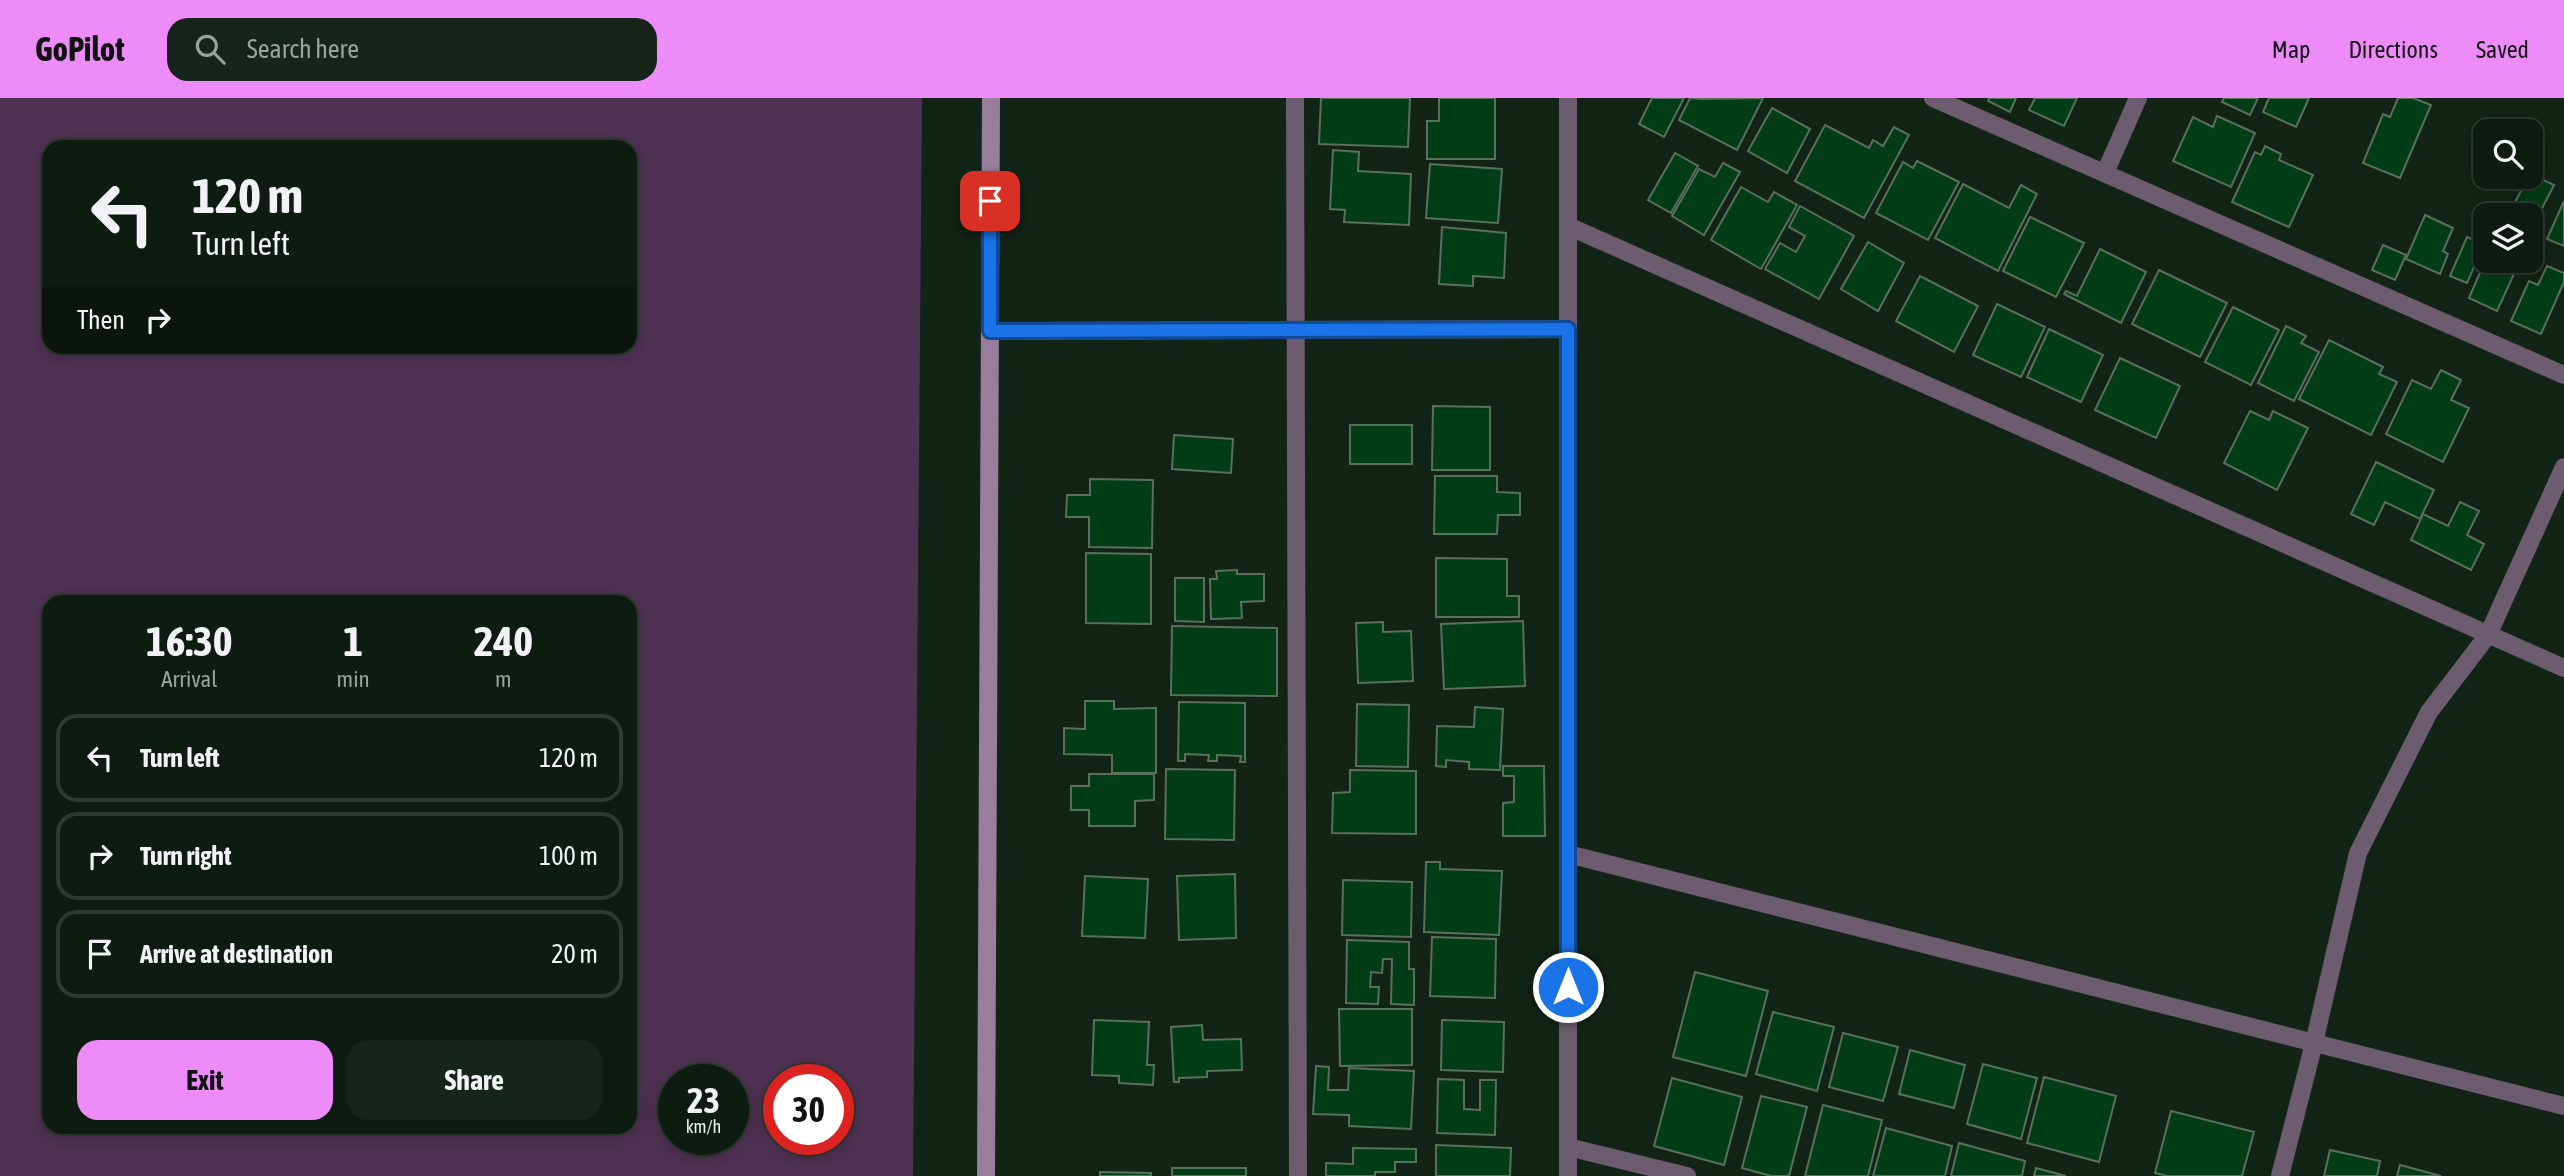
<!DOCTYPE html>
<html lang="en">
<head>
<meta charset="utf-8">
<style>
	:root { --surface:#0e1b10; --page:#172419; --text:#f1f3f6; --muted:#9ba19f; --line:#2e3930; --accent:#ed8cf9 }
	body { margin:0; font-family:"Asap Condensed",sans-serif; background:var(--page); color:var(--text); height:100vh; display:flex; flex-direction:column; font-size:26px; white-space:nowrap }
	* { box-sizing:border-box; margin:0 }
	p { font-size:23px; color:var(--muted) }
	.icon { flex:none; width:38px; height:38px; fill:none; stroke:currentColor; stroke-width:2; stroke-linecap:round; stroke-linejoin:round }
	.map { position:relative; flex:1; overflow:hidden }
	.drawer { position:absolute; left:42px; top:497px; width:595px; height:539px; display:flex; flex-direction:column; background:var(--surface); border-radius:21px; box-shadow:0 4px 18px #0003,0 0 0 2px var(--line) }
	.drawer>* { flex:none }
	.top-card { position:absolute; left:42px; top:42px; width:595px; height:214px; border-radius:21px; box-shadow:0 4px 18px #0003,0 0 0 2px var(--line); background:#0e1b10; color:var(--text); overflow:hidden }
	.controls { position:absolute; left:2473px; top:21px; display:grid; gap:14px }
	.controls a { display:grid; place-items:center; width:70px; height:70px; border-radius:14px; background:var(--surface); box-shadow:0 4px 18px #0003,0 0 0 2px var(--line); font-size:35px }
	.speed { position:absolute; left:658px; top:966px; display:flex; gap:14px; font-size:35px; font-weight:700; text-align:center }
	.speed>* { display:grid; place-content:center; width:91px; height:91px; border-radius:50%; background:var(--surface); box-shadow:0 4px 18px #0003,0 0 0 2px var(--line); line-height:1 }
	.speed small { font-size:18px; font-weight:400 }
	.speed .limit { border:10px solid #d22; background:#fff; color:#111 }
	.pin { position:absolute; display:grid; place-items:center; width:60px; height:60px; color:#fff; margin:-30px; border-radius:14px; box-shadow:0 4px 10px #0006 }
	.me { position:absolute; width:77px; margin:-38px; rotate:0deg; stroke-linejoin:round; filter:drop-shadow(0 0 5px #0008) }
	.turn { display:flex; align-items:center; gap:24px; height:147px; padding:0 35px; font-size:32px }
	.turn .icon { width:91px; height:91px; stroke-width:2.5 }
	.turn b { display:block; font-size:49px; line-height:60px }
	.then { display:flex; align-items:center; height:66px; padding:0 35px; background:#0003; gap:14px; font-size:26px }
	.eta { display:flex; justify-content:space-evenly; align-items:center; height:119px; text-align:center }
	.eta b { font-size:42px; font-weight:700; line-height:49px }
	.button { display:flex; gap:14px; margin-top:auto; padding:14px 35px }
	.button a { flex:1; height:80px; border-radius:21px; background:var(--accent); color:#111; font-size:28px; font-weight:700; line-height:80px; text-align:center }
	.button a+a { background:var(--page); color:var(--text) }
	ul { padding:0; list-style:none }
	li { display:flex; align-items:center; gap:21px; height:88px; margin:0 14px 10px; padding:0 21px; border:4px solid var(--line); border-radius:21px }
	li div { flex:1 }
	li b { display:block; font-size:26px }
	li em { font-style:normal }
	header { display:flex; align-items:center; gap:42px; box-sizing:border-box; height:98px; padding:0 35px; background:var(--accent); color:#111 }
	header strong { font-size:33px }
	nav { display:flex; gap:38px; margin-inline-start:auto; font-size:24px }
	.search { width:490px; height:63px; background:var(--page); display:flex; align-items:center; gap:18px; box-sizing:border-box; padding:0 24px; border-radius:21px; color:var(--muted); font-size:26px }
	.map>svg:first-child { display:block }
</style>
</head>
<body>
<header>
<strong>GoPilot</strong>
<div class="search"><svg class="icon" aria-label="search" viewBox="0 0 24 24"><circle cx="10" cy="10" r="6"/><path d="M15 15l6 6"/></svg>Search here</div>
<nav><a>Map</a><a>Directions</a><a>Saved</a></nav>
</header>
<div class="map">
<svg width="2564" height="1078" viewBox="0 0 2564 1078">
	<rect width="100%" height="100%" fill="#122415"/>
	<!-- green -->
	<path fill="#4f3153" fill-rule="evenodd" d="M0,0H922L913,1078H0ZM49,49H630V248H49ZM49,504H630V1029H49ZM674,982H733V1041H674ZM779,982H838V1041H779Z"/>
	<!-- building -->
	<g fill="#023d16" stroke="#5b6f5d" stroke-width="2">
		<polygon points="1321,0 1410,0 1408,49 1319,46"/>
		<polygon points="1439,0 1495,0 1495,61 1427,61 1427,23 1439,23"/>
		<polygon points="1652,0 1684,0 1664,39 1639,26"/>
		<polygon points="1690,0 1701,1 1763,0 1737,52 1679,22"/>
		<polygon points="1989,0 2016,0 2010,14 1988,3"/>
		<polygon points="2035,0 2077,0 2064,28 2029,12"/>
		<polygon points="2224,0 2258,0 2250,17 2222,4"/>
		<polygon points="2269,0 2309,0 2296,29 2263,14"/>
		<polygon points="2398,0 2413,0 2431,7 2400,80 2363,65 2383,16 2390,19"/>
		<polygon points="1772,10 1810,31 1787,75 1748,53"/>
		<polygon points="2217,18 2255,35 2231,89 2173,63 2193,19 2213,29"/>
		<polygon points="1825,27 1869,50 1873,42 1883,48 1894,29 1909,37 1864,120 1795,83"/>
		<polygon points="2265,48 2281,56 2279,62 2313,77 2289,129 2232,104 2255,54 2261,57"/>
		<polygon points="1333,52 1359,54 1358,73 1411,76 1409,127 1344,124 1345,112 1330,111"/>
		<polygon points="1675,55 1698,68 1671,115 1648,102"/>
		<polygon points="1917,63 1959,84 1928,142 1876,115 1903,64 1913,70"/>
		<polygon points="1723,65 1740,74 1704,137 1672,118 1699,71 1715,79"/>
		<polygon points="1430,66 1502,71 1498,125 1426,120"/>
		<polygon points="2530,76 2554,87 2530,134 2530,117 2508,117"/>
		<polygon points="1963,86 2009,110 2021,87 2037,96 1998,173 1935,140"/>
		<polygon points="1741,89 1768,104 1774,94 1797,107 1761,171 1711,142"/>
		<polygon points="2564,103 2564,148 2547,141"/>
		<polygon points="1800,108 1854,138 1819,201 1765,171 1780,145 1796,154 1805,138 1789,129"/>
		<polygon points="2425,117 2453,130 2443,153 2448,156 2440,176 2406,161"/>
		<polygon points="2030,119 2084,145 2056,199 2003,173"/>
		<polygon points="1442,129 1506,135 1504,180 1473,178 1473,188 1439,186"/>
		<polygon points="2467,139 2484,146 2467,185 2450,178"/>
		<polygon points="1868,144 1904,165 1878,213 1841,191"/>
		<polygon points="2383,147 2406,157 2395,182 2372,172"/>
		<polygon points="2100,151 2146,174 2121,225 2064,196 2066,193 2077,198"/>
		<polygon points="2485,163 2520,163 2497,213 2469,200"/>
		<polygon points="2547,168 2564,175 2564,184 2541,236 2511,223 2529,183 2538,187"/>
		<polygon points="2159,172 2227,205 2200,259 2132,226"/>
		<polygon points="1920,178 1978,208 1954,254 1896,223"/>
		<polygon points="1997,206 2045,229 2021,279 1973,257"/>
		<polygon points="2233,209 2279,232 2251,287 2205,264"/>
		<polygon points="2286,228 2306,238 2301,245 2319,254 2294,303 2258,285"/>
		<polygon points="2049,231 2103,257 2081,304 2027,279"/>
		<polygon points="2329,242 2383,269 2379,276 2397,284 2371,337 2299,301"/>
		<polygon points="2120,260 2180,288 2156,340 2095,312"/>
		<polygon points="2441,272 2461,282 2451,302 2469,310 2443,364 2386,336 2412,282 2431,291"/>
		<polygon points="1433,308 1490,309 1490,372 1432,372"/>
		<polygon points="2250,313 2269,322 2273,313 2308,330 2277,392 2224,365"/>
		<rect x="1350" y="327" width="62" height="39"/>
		<polygon points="1174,337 1233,341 1231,375 1172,371"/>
		<polygon points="2376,364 2434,392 2420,421 2385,404 2374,427 2351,416"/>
		<polygon points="1435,378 1497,378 1497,394 1520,395 1520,417 1498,417 1497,436 1434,436"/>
		<polygon points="1090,381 1153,382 1152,450 1089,449 1089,419 1066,419 1067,397 1090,397"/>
		<polygon points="2460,404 2479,413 2467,437 2484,446 2471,472 2411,442 2423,416 2448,428"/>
		<polygon points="1086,455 1151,456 1151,526 1086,525"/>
		<polygon points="1436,460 1507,461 1507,498 1519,498 1519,519 1436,519"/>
		<polygon points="1237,472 1237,476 1264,476 1264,503 1241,504 1242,520 1211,521 1210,481 1217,481 1216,473"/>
		<polygon points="1175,480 1204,480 1204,524 1175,523"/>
		<polygon points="1523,523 1525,588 1444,591 1441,526"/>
		<polygon points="1383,524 1383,534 1411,533 1413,583 1358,585 1356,525"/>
		<polygon points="1172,528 1277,530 1277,598 1171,597"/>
		<polygon points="1085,603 1114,603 1114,611 1156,610 1156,675 1112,675 1112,657 1064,656 1064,630 1085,631"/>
		<polygon points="1179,604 1245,605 1245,664 1240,664 1241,658 1217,657 1217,663 1208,663 1209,657 1185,656 1185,663 1178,663"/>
		<polygon points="1357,606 1409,607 1408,669 1356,668"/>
		<polygon points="1475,609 1503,611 1500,672 1469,671 1469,664 1446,662 1446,669 1436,668 1437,628 1474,629"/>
		<polygon points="1503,668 1544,668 1545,738 1503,738 1503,705 1514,704 1514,678 1503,678"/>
		<polygon points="1166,671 1235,672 1234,742 1165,741"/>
		<polygon points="1350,672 1416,673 1416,736 1332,735 1333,695 1350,694"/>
		<polygon points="1089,676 1154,676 1154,702 1135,703 1135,728 1089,728 1089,712 1071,712 1071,688 1089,688"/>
		<polygon points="1426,764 1440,764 1440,771 1502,773 1499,837 1424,834"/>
		<polygon points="1235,776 1236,840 1179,842 1177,778"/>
		<polygon points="1085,778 1148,781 1145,840 1082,838"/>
		<polygon points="1343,782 1412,784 1411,839 1342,837"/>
		<polygon points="1432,839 1496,841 1495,900 1430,898"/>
		<polygon points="1347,842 1409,844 1409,871 1414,871 1414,907 1391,906 1392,861 1383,861 1382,875 1371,874 1370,889 1379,889 1378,906 1346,905"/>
		<polygon points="1695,874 1768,893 1746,978 1673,959"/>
		<polygon points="1339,911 1412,911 1412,967 1340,968"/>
		<polygon points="1773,914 1834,929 1817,993 1756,976"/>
		<polygon points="1094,922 1149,924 1147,967 1154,967 1153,987 1119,985 1119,978 1092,977"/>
		<polygon points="1442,922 1504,924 1503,974 1441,972"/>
		<polygon points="1202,927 1203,942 1241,941 1242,972 1207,973 1207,979 1179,980 1179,984 1174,984 1171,929"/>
		<polygon points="1843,935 1898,949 1883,1003 1829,989"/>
		<polygon points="1910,952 1965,967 1954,1010 1899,996"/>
		<polygon points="1983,966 2037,980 2021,1041 1967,1026"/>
		<polygon points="1316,968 1329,969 1328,992 1348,992 1349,970 1414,973 1411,1031 1349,1028 1349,1017 1313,1016"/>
		<polygon points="2044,979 2116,998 2099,1064 2027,1045"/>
		<polygon points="1672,980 1742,999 1724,1067 1654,1048"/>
		<polygon points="1438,981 1464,982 1464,1011 1480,1012 1480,982 1496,982 1495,1037 1437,1035"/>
		<polygon points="1761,998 1807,1009 1789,1078 1771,1078 1742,1070"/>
		<polygon points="1823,1007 1882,1022 1868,1078 1805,1078"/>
		<polygon points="2171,1013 2254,1034 2242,1078 2167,1078 2155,1075"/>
		<polygon points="1886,1030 1952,1048 1945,1078 1873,1078"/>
		<polygon points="1959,1045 2025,1063 2022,1078 1951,1078"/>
		<polygon points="1436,1047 1511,1050 1510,1078 1436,1078"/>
		<polygon points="1353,1050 1416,1051 1416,1064 1395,1064 1395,1074 1375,1074 1375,1078 1326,1078 1326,1065 1353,1066"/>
		<polygon points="2330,1052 2380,1063 2377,1078 2324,1078"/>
		<polygon points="2400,1067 2441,1078 2397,1078"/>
		<rect x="1172" y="1070" width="74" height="8"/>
		<polygon points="2036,1070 2066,1078 2034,1078"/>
		<polygon points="1100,1074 1151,1075 1151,1078 1100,1078"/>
	</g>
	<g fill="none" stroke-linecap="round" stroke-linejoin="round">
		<!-- street -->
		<g stroke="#6d5b6f" stroke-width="18">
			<polyline points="1295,0 1298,1078"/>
			<polyline points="1933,0 2564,277"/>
			<polyline points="2105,75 2138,0"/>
			<polyline points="1568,128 2564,570"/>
			<polyline points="990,233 1568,231"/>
			<polyline points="1568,756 2564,1008"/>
			<polyline points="1568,1049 1687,1078"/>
			<polyline points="1568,1078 1568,0"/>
			<polyline points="2280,1078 2314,945 2358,755 2429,614 2488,537 2564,369"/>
		</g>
		<!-- secondary -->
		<polyline stroke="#9a7c9d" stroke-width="18" points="986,1078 991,0"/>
	</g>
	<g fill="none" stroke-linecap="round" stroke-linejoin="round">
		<!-- route casing -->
		<g stroke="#114b97" stroke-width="18">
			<polyline id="route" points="990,103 990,233 1568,231 1568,889"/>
		</g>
		<!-- route -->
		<use href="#route" stroke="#1a73e8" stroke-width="12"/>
	</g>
</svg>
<div class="controls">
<a><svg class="icon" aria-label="search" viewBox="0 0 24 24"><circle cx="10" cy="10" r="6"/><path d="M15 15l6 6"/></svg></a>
<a><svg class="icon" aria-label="layers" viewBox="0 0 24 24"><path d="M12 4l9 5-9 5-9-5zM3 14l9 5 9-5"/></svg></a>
</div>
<div class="speed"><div>23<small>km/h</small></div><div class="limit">30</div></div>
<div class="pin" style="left:990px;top:103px;background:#d93025"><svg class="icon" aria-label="arrive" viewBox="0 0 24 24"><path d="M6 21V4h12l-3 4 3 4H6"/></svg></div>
<svg class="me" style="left:1568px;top:889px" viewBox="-20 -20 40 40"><circle r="17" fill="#1a73e8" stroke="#fff" stroke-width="3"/><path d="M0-11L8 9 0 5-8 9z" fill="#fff"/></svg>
<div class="top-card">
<div class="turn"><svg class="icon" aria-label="left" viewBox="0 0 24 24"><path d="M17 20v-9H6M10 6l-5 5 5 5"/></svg><div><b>120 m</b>Turn left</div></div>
<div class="then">Then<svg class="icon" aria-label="right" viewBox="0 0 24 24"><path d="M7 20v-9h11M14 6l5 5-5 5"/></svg></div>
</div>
<section class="drawer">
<div class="eta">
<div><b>16:30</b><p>Arrival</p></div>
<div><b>1</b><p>min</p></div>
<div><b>240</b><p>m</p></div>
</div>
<ul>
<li><svg class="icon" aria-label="left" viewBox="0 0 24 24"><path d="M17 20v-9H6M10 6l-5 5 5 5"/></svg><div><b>Turn left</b></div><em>120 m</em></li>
<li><svg class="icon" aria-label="right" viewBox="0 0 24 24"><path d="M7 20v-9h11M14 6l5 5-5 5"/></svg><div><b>Turn right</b></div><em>100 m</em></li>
<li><svg class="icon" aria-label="arrive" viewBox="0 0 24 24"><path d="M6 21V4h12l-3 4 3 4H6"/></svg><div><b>Arrive at destination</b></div><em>20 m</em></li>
</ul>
<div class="button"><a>Exit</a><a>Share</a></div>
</section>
</div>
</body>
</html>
